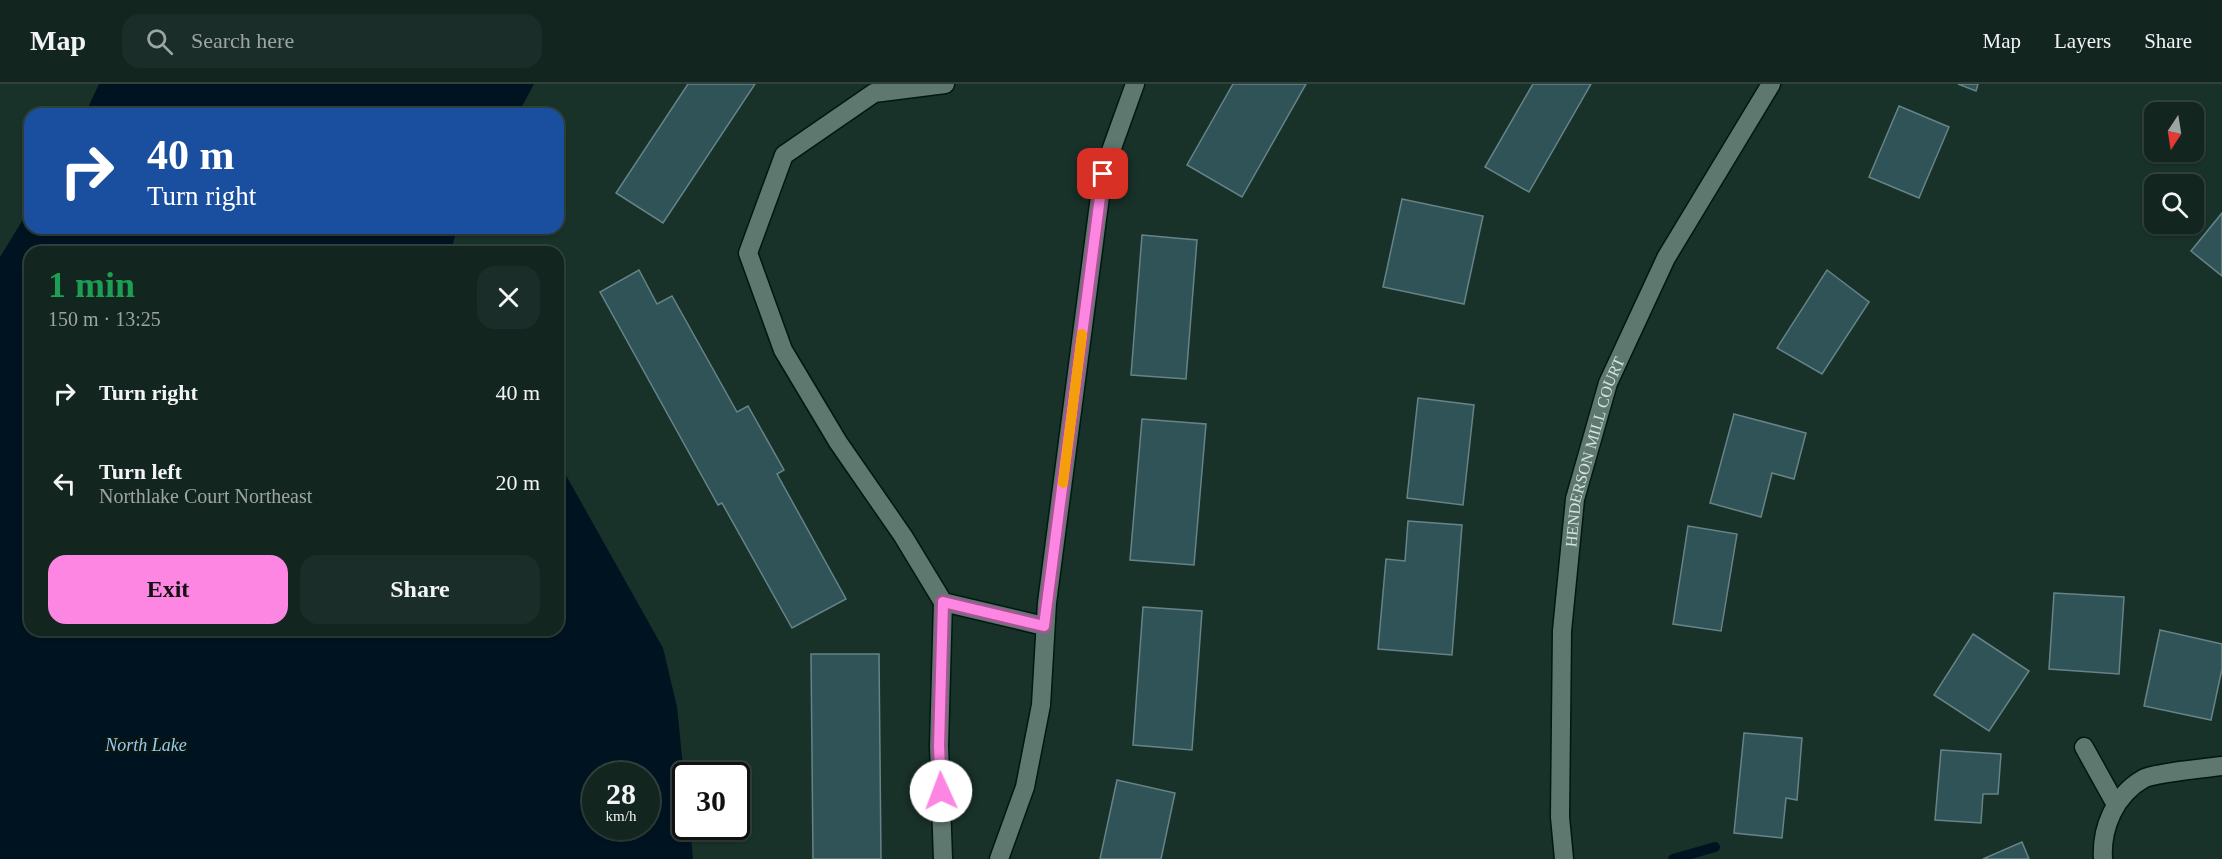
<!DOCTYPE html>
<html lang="en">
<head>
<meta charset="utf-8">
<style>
	:root { --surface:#12251f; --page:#1b2d28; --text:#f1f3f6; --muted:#9ca5a4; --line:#31423d; --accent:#fd86e2 }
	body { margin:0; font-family:Georgia,serif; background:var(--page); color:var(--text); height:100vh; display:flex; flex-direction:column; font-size:22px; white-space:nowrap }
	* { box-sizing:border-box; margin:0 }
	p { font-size:20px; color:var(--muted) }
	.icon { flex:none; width:33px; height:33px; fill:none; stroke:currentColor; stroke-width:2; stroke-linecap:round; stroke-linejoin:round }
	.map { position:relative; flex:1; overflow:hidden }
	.side { position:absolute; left:24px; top:162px; width:540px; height:390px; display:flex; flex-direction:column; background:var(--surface); border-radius:18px; box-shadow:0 2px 4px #0004,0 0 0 2px var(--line) }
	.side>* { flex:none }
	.hud { position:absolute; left:24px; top:24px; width:540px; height:126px; border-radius:18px; box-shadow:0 2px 4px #0004,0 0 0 2px var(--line); background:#1a4fa0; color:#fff; overflow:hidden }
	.needle { width:39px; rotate:192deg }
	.fabs { position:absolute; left:2144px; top:18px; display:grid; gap:12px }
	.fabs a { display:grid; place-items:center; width:60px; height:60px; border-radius:12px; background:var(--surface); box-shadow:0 2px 4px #0004,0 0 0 2px var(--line); font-size:30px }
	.speed { position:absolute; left:582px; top:678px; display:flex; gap:12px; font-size:30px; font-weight:700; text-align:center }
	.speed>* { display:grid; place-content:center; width:78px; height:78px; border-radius:50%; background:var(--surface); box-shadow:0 2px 4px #0004,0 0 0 2px var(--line); line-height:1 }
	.speed small { font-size:15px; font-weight:400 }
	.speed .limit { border:3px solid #111; border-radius:9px; background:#fff; color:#111 }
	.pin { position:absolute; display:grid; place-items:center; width:51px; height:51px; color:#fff; margin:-26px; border-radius:12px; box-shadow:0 3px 9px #0006 }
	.me { position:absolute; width:66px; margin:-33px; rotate:358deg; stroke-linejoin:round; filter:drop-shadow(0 0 4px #0008) }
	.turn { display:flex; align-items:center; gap:21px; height:126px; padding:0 24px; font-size:27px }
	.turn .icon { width:78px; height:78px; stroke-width:2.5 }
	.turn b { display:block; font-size:42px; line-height:51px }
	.round { display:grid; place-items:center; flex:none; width:63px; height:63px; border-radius:18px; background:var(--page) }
	.summary { display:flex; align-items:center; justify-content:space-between; height:102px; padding:0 24px }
	h1 { font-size:36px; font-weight:600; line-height:45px; color:#1e9e55 }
	.cta { display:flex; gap:12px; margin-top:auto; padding:12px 24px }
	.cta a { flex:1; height:69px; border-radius:18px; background:var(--accent); color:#111; font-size:24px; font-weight:600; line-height:69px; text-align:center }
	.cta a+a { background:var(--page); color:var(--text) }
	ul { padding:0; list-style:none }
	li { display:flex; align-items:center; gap:18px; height:90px; padding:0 24px }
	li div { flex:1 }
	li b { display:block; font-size:22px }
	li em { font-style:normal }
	header { display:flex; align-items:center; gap:36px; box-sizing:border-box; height:84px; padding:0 30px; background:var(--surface); border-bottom:2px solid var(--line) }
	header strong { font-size:28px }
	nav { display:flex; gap:33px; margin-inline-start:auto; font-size:21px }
	.search { width:420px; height:54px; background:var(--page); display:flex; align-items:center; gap:15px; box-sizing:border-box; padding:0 21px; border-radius:18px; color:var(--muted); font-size:22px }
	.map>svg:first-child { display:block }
</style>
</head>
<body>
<header>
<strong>Map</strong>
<div class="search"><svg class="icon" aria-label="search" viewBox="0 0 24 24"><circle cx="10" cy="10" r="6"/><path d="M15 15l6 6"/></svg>Search here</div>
<nav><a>Map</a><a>Layers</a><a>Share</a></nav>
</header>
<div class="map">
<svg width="2222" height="775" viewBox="0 0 2222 775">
	<rect width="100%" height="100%" fill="#183129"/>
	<!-- water -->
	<g fill="#001321" fill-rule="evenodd">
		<polygon points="99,0 534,0 518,30 85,30"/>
		<path d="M30,124V144H457L451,168H30V546H558V377L663,564L677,623L685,702L686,742L690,743L693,775H0V173ZM596,692H646V742H596Z"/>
	</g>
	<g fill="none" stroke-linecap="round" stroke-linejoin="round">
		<!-- stream -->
		<polyline stroke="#001321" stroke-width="10" points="1673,775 1715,763"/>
	</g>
	<!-- building -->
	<g fill="#2f5357" stroke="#668488" stroke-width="1.5">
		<polygon points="688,0 755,0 663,139 616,109"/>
		<polygon points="1233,0 1306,0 1242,113 1187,81"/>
		<polygon points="1533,0 1591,0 1529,108 1485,83"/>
		<polygon points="1958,0 1978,0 1976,7"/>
		<polygon points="1899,22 1949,43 1919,114 1869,93"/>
		<polygon points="1402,115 1483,132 1464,220 1383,203"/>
		<polygon points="2222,129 2222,192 2191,167"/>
		<polygon points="1142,151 1197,156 1186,295 1131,291"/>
		<polygon points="639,186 657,220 672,212 737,328 748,322 784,386 777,390 846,515 792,544 722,419 718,421 600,208"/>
		<polygon points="1827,186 1869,218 1822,290 1777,264"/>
		<polygon points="1418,314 1474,321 1463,421 1407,414"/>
		<polygon points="1734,330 1806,349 1794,395 1772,389 1761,433 1710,419"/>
		<polygon points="1142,335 1206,340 1194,481 1130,476"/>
		<polygon points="1408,437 1462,441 1452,571 1378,565 1386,475 1405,477"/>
		<polygon points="1688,442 1737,450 1721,547 1673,540"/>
		<polygon points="2054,509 2124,513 2119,590 2049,585"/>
		<polygon points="1143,523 1202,527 1192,666 1133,661"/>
		<polygon points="2160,546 2222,560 2222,585 2211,636 2144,622"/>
		<polygon points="1973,550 2029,587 1989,647 1934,611"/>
		<polygon points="811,570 879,570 881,775 813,775"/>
		<polygon points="1744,649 1802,654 1797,716 1786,714 1782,754 1734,749"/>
		<polygon points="1941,666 2001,670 1998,710 1983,710 1981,739 1935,736"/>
		<polygon points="1117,696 1175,709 1161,775 1100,775"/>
		<polygon points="2022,758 2029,775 1983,775"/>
	</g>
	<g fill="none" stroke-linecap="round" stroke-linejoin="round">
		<!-- street casing -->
		<g stroke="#011811" stroke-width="21">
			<g id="street">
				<polyline points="943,518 1044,542"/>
				<polyline points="2084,663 2115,719"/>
				<polyline points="943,775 939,662 943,518 903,452 838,358 783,266 748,169 784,71 874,9 945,0"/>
				<polyline points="999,775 1025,703 1041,621 1047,519 1103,89 1135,0"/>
				<path id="s1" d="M1564,775L1560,733L1562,547L1575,415L1608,299L1666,174L1771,0"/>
				<path d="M2103,775C2101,744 2115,711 2143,695C2153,689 2207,684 2222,682"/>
			</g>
		</g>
		<!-- street -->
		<use href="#street" stroke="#5e786f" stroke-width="18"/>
	</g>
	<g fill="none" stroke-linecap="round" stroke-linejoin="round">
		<!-- route casing -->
		<g stroke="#a45793" stroke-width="15">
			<polyline id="route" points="941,707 939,662 943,518 1044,542 1103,90"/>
		</g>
		<!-- route -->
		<use href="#route" stroke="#fd86e2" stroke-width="10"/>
		<!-- slow -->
		<polyline stroke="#f59e0b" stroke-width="10" points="1063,399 1082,250"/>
	</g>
	<g text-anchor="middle" stroke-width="5" stroke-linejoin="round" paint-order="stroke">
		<!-- street labels -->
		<g font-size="16" fill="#d5e3de" stroke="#0b1612">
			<text dy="6" stroke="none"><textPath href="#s1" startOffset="411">HENDERSON MILL COURT</textPath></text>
		</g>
		<!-- water labels -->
		<g font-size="18" font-style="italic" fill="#97cbed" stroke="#0b1612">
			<text x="146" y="667">North Lake</text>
		</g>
	</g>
</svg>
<div class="fabs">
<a><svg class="needle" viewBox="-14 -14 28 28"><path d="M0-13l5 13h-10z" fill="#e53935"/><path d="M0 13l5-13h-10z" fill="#9ca5a4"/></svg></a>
<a><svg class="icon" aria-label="search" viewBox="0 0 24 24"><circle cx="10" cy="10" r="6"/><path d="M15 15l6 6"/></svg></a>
</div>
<div class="speed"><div>28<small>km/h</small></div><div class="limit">30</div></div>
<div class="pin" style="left:1103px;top:90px;background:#d93025"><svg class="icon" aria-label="arrive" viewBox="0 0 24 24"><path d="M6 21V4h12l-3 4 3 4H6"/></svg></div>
<svg class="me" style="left:941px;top:707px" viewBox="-20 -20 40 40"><circle r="19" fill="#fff"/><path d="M0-13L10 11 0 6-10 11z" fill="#fd86e2"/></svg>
<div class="hud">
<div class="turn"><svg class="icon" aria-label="right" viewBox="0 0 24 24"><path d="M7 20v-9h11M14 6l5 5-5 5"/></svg><div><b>40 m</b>Turn right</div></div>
</div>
<section class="side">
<div class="summary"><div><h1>1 min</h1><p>150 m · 13:25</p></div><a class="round"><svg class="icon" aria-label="close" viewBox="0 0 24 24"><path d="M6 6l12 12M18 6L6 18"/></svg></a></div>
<ul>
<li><svg class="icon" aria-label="right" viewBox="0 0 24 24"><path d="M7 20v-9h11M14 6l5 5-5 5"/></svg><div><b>Turn right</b></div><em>40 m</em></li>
<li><svg class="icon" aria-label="left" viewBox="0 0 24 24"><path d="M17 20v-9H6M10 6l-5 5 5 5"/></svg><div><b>Turn left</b><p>Northlake Court Northeast</p></div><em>20 m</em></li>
</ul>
<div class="cta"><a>Exit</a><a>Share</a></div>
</section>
</div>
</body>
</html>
